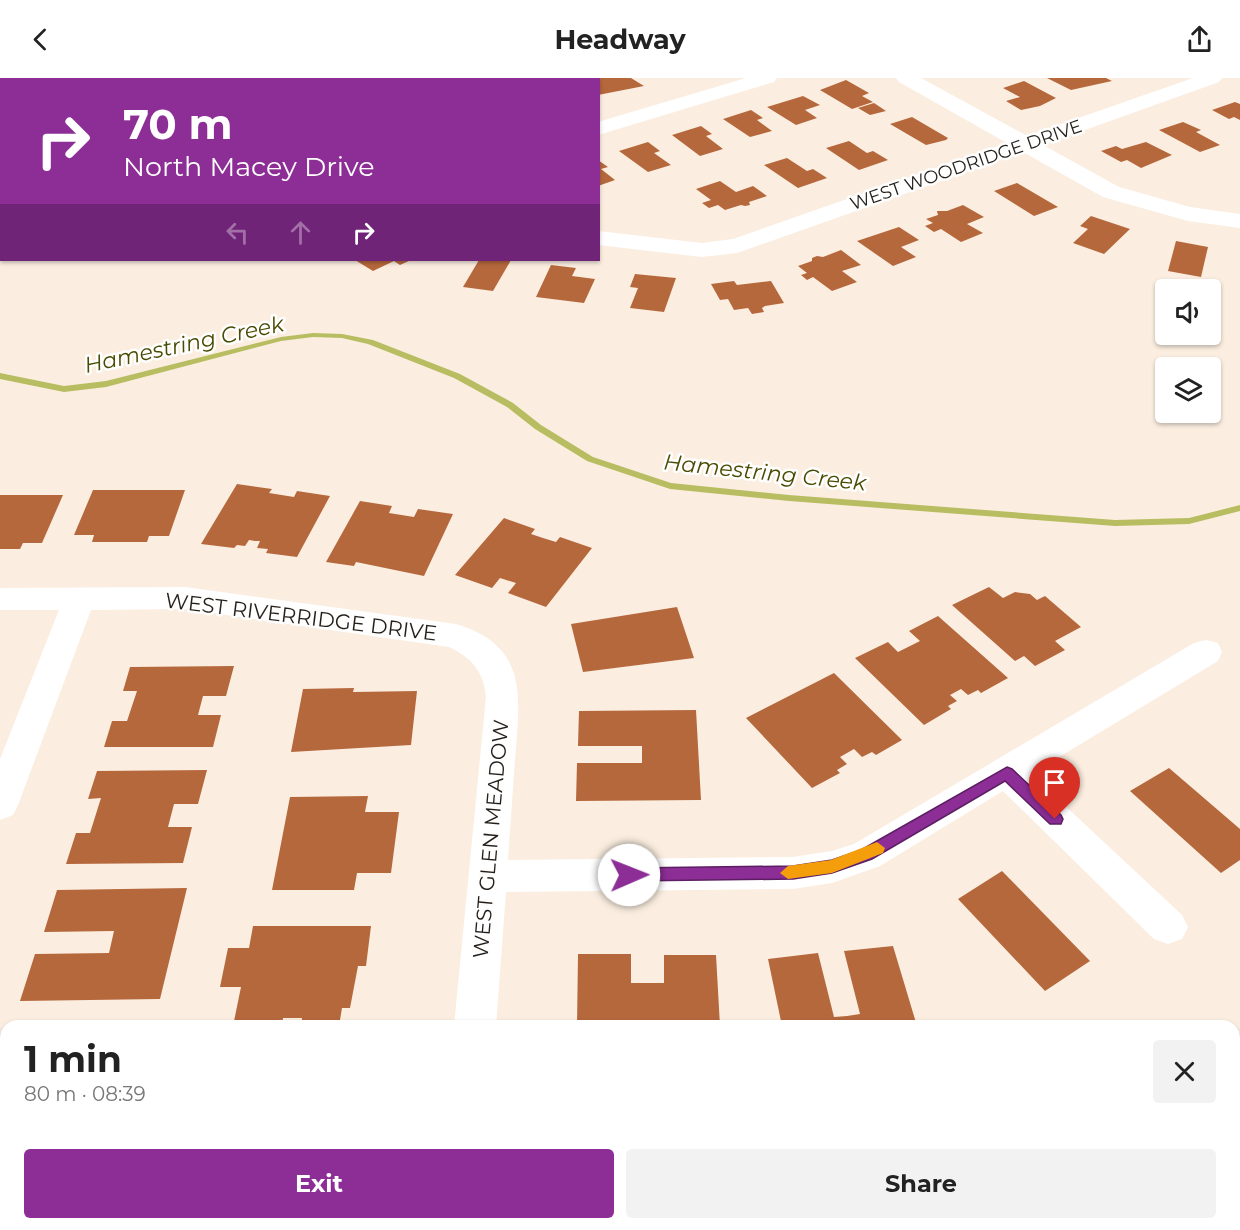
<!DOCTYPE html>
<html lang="en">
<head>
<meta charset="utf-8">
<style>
	:root { --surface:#fff; --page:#f2f2f2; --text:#222; --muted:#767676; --accent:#8d2e97 }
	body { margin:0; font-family:Montserrat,sans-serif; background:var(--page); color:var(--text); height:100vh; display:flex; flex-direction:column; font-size:22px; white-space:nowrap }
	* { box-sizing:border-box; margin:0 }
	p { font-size:20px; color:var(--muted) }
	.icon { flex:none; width:33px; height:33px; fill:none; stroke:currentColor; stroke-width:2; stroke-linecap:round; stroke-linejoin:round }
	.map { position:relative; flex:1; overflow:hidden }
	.details { position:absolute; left:0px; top:942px; width:1240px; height:210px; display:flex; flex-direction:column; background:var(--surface); border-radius:18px 18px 0 0; box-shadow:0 2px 4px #0004 }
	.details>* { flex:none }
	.banner { position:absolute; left:0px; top:0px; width:600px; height:183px; box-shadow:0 2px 4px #0004; background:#8d2e97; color:#fff; overflow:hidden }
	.buttons { position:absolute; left:1155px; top:201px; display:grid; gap:12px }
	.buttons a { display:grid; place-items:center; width:66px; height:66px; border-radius:6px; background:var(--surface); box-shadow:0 2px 4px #0004; font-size:30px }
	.pin { position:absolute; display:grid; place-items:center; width:51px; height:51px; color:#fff; margin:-62px -26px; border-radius:50% 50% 50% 0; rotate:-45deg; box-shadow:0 0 6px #0007 }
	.pin .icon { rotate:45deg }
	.me { position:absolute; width:66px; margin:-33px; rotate:89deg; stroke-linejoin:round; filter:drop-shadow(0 0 4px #0008) }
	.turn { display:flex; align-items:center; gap:21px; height:126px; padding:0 24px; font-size:27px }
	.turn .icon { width:78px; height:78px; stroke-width:2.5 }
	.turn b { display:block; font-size:42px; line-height:51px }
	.lanes { display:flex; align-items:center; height:57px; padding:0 24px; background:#0003; justify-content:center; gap:30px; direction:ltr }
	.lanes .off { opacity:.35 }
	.round { display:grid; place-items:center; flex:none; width:63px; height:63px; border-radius:6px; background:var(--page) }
	.head { display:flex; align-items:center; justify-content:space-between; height:102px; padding:0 24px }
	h1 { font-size:36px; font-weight:700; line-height:45px }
	.button { display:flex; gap:12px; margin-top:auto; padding:12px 24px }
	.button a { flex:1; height:69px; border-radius:6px; background:var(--accent); color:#fff; font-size:24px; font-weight:700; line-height:69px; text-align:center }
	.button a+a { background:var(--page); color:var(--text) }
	header { display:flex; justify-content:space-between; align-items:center; height:78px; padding:0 24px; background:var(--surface); font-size:27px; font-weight:700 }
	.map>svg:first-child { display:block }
</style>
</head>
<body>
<header><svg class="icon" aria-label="back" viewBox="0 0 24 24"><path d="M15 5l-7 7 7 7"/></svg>Headway<svg class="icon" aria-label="share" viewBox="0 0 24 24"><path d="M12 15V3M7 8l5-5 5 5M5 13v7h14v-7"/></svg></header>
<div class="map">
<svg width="1240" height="1152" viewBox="0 0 1240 1152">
	<rect width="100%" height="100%" fill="#fbeee0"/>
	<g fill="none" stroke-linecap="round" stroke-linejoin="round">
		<!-- stream -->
		<polygon fill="#b8bd61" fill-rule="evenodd" points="313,255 342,256 373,262 460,296 513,325 541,347 593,379 671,405 789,417 1115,442 1189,440 1240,427 1240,433 1189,446 1115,448 789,423 670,411 587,383 535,351 507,329 454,300 368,266 342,260 313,259 281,263 106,309 64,314 0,301 0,295 64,308 106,303 281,259"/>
	</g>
	<!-- building -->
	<g fill="#b6683d">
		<polygon points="598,0 631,0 644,8 598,17"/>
		<polygon points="1047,0 1106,0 1112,3 1071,12"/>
		<polygon points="846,2 869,15 862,18 873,24 852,31 820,12"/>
		<polygon points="1024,3 1056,20 1040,28 1021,32 1006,23 1020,19 1003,10"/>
		<polygon points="803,18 820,27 805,32 817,40 796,47 767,29"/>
		<polygon points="1235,24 1240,26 1240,42 1234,39 1229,41 1212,32"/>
		<polygon points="874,25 886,33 870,37 858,30"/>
		<polygon points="751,32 763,40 757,42 772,53 750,59 723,41"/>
		<polygon points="912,39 948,60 946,62 926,67 890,46"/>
		<polygon points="1183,44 1201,52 1196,54 1220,67 1200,74 1159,52"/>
		<polygon points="701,48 712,56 706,58 723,71 700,78 672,57"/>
		<polygon points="849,63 867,75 873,73 888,82 859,92 826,70"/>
		<polygon points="648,64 660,73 654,75 671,87 648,94 619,73"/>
		<polygon points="1146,64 1172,77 1141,90 1127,82 1121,84 1101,73 1116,68 1122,71"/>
		<polygon points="787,80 807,93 813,91 827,100 798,110 764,87"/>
		<polygon points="598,82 608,89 601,91 615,102 598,108"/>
		<polygon points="720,103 736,114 753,108 767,118 749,124 750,127 745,128 741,127 725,132 718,127 709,130 702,125 711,122 696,111"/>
		<polygon points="1017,105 1058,129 1034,138 994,113"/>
		<polygon points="963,127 984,139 967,146 983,155 961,164 941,151 934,154 925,148 933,145 926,141 938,137 937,133 947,133"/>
		<polygon points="1091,138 1130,151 1104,176 1073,165 1088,151 1080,148"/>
		<polygon points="899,149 919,162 901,169 916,179 893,188 857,163"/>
		<polygon points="1176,163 1208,169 1201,199 1168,193"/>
		<polygon points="841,172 861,187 842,193 857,204 832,213 813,199 807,202 801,197 807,195 798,188 812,183 812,180 817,178 823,179"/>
		<polygon points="355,182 411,182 400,187 394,183 373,193"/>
		<polygon points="479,182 511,182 493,213 463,209"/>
		<polygon points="551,187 576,190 572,198 595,201 584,225 536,219"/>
		<polygon points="635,196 676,200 664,234 630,230 638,210 630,209"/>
		<polygon points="734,203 737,207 771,203 784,225 765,228 762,230 764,234 752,236 748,230 734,232 728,221 720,222 711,206"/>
		<polygon points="237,406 272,411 269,415 294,419 297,413 330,418 297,479 266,475 268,471 257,470 260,463 255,463 249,462 245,468 237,467 234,470 201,466"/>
		<polygon points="93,412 185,412 169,458 149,458 147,464 92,464 94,457 74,457"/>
		<polygon points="0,417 63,417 42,465 23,465 20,471 0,471"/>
		<polygon points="360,423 392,428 389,435 414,439 418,431 453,436 424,498 356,484 354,488 326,484"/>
		<polygon points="504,440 535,451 531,456 543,460 556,464 560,459 592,470 546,529 508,515 516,505 500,500 492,510 455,497"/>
		<polygon points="989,509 1003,520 1015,514 1030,516 1037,522 1045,518 1081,549 1055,563 1065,572 1035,588 1024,578 1015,583 952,527"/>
		<polygon points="677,529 694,580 583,594 571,546"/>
		<polygon points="938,538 1008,600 981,615 978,612 968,617 961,611 950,617 957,623 948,628 951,631 924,647 855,580 888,564 898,574 920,563 909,553"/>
		<polygon points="234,588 226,618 203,618 198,637 221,637 213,669 104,669 112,643 127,643 137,613 123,613 130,589"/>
		<polygon points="834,595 902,662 876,677 872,674 862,679 854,671 840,679 847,686 837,692 840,695 812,710 746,640"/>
		<polygon points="354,610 353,614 417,613 411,667 291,674 303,611"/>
		<polygon points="696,632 701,722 576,723 577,685 642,685 642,668 578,668 579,633"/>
		<polygon points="1169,690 1240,751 1240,782 1221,795 1130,713"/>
		<polygon points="207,692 198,726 174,726 168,749 192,749 183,785 66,786 76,755 90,755 101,720 88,721 97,693"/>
		<polygon points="368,718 365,734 399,734 391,795 357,795 354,812 272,812 290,719"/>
		<polygon points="1002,793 1090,883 1045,913 958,821"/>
		<polygon points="187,810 160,921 20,923 35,876 109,875 114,853 44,854 57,812"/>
		<polygon points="253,848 371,848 366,888 358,888 350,930 342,930 339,948 301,948 302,940 283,940 282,948 233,948 241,909 220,909 228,870 249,870"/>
		<polygon points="893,868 917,948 782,948 768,881 818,875 834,939 847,938 860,936 844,873"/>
		<polygon points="578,876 631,876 631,905 664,905 664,877 716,877 720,948 577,948"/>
		<polygon points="6,967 6,1001 0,1001 0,984"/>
		<rect x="0" y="1026" width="6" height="55"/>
		<polygon points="406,1146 450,1146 453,1152 396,1152"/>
		<polygon points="490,1146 665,1146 669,1152 493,1152"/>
	</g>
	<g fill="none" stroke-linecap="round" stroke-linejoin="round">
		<!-- minor -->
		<g fill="#fff" fill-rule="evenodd">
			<polygon points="76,0 100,0 75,2"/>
			<polygon points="302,0 327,0 301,2"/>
			<polygon points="746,0 777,0 774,4 598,57 598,44"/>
			<polygon points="896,0 921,0 1027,58 1193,0 1222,0 1219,4 1043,67 1119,109 1190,129 1240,136 1240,150 1188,143 1103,119 1023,74 737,175 702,179 598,167 598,153 702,165 733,161 1007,65 899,4"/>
			<rect x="0" y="18" width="2" height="12"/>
			<path d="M185,509L456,546C529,568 520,619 515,681C513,714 510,748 508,782L793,779L832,773L854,766L1194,565L1206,562L1218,565L1222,574L1218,583L1031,696L1182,837L1188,849L1182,861L1168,866L1154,861L1003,713L880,788L832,805L793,811L506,814L496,948H454L486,619C484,594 472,580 449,569L185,531L91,532L18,727L13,737L0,742V681L59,532H0V510Z"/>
			<polygon points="175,1146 228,1146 225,1152 172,1152"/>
		</g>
	</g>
	<!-- route -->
	<polygon fill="#8d2e97" stroke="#5c1e62" stroke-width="1.5" points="1007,689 1012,691 1061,737 1063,741 1061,746 1050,746 1005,703 872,781 832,795 793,801 629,803 621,797 629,790 793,788 832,782 861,772"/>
	<!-- slow -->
	<polygon fill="#f59e0b" points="877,764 885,770 883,775 832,795 788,801 780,795 788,788 831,782"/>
	<g text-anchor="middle" stroke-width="5" stroke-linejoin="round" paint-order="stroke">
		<!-- far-street labels -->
		<g font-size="18" fill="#231e19" stroke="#fefefe">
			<text transform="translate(966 87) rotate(-19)" y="6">WEST WOODRIDGE DRIVE</text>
		</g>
		<!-- street labels -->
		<g font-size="21" fill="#231e19" stroke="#fefefe">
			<text transform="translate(301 539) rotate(7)" y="7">WEST RIVERRIDGE DRIVE</text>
			<text transform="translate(491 761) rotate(-85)" y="7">WEST GLEN MEADOW</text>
		</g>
		<!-- water labels -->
		<g font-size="22" font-style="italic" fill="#494b00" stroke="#fefefe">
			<text transform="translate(184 266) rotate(-12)" y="8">Hamestring Creek</text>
			<text transform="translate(765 394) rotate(6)" y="8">Hamestring Creek</text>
		</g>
	</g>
</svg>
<div class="buttons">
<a><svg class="icon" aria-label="sound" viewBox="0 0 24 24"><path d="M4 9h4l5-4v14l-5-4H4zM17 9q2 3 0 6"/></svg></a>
<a><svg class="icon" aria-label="layers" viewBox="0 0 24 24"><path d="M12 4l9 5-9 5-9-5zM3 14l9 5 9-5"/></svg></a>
</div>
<div class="pin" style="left:1055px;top:741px;background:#d93025"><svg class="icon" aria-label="arrive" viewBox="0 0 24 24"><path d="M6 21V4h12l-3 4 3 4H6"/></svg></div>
<svg class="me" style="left:629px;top:797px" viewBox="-20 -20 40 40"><circle r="19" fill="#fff"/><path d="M0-13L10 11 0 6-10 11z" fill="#8d2e97"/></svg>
<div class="banner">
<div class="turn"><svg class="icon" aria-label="right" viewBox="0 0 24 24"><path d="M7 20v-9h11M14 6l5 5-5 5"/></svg><div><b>70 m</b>North Macey Drive</div></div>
<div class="lanes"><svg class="icon off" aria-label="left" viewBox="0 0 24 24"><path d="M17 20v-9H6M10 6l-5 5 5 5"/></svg><svg class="icon off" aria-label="ahead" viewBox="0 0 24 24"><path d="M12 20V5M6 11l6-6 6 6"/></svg><svg class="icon" aria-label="right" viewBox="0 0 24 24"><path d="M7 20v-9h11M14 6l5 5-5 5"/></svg></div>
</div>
<section class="details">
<div class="head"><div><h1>1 min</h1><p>80 m · 08:39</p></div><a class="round"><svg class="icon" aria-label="close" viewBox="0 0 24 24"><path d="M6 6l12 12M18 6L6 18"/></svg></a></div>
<div class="button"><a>Exit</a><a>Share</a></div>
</section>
</div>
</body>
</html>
